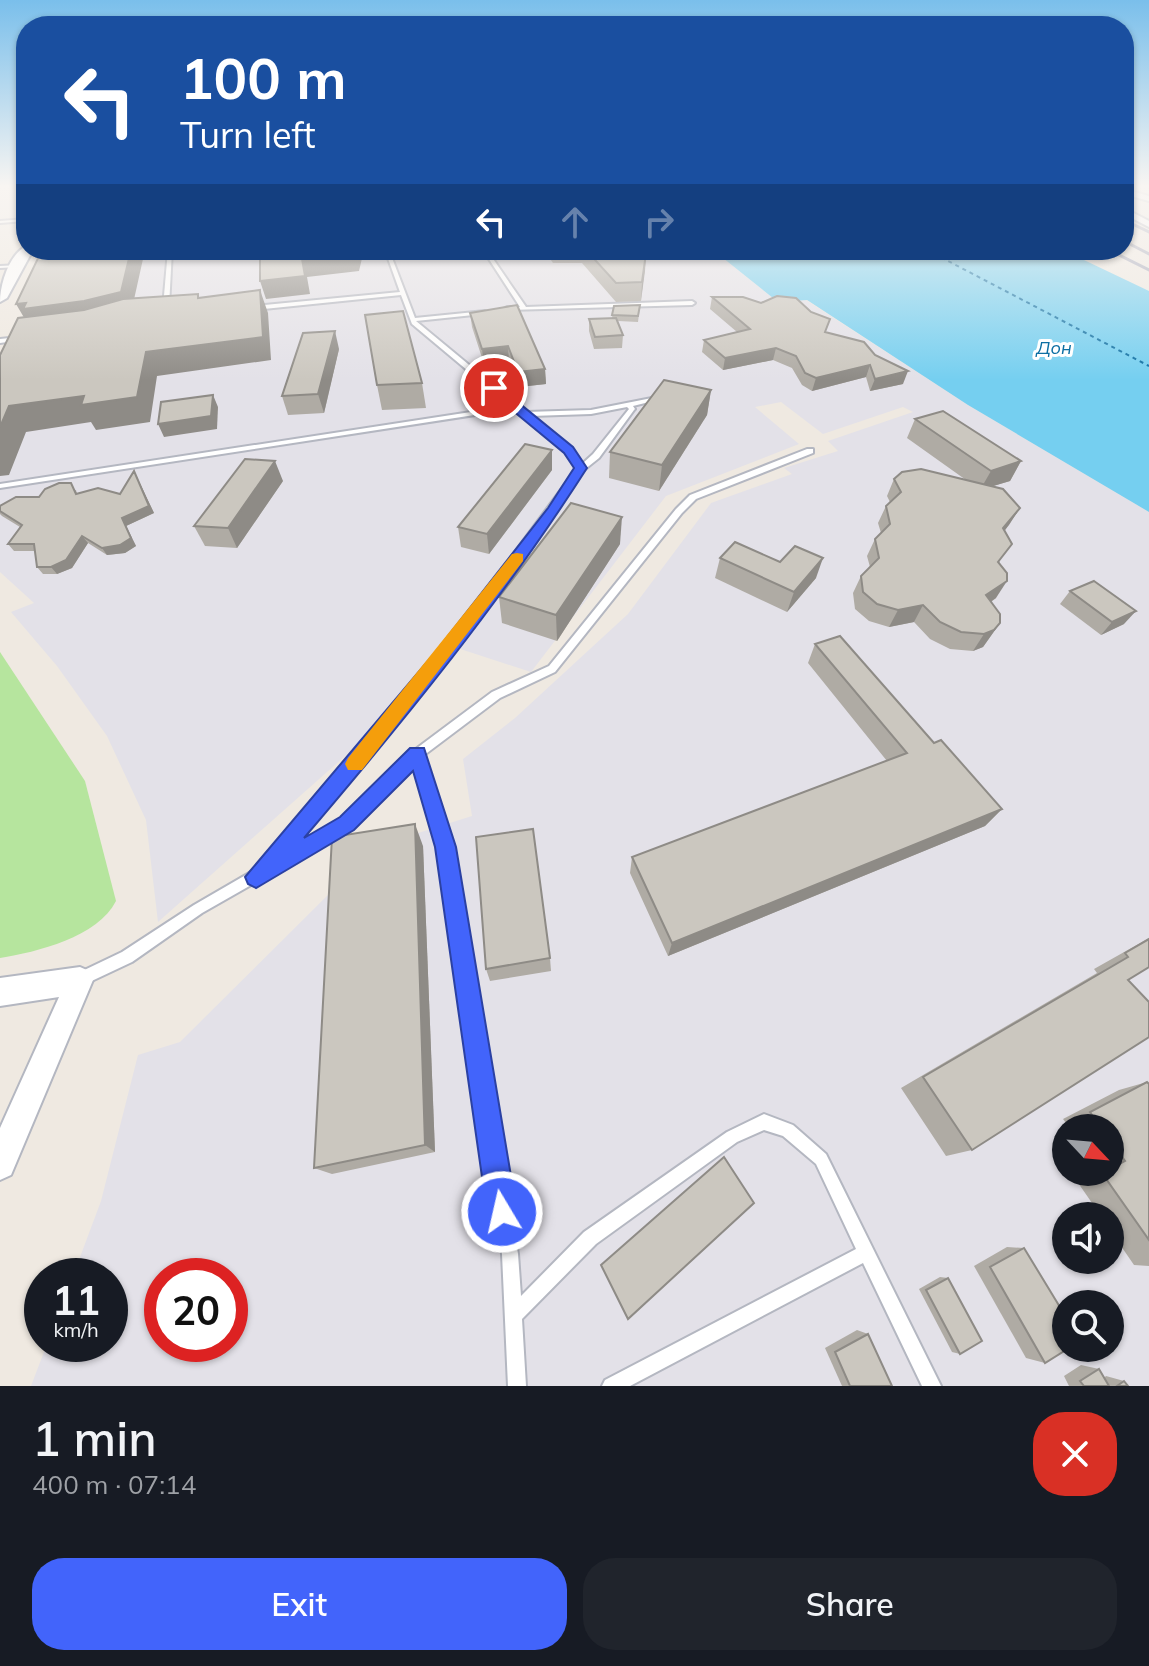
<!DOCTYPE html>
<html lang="en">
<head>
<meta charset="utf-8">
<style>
	:root { --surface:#171b24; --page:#20242c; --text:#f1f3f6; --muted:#9ea1a6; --accent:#4264fb }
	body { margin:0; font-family:Mulish,sans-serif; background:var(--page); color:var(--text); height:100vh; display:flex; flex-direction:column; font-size:30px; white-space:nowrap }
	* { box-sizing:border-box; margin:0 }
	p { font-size:26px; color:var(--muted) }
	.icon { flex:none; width:44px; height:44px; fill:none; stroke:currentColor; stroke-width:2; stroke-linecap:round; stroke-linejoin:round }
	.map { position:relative; height:1386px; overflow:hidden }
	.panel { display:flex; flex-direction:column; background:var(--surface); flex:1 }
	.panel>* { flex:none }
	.banner { position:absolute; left:16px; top:16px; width:1118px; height:244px; border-radius:32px; box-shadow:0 2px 6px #0004; background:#1a4fa0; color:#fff; overflow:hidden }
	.needle { width:52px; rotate:116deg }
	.controls { position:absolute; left:1052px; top:1114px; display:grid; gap:16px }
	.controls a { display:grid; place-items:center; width:72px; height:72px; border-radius:50%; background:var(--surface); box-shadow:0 2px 6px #0004; font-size:40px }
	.speed { position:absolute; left:24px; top:1258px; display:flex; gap:16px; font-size:40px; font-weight:700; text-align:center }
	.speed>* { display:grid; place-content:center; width:104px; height:104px; border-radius:50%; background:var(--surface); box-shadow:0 2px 6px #0004; line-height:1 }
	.speed small { font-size:20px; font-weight:400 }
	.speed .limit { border:12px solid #d22; background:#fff; color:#111 }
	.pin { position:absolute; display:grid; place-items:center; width:68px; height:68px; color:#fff; margin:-34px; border:4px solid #fff; border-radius:50%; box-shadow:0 2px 8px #0007 }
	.me { position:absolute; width:88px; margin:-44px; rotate:351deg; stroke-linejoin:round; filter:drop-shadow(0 0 6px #0008) }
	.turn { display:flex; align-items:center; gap:28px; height:168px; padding:0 32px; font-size:36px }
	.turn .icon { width:104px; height:104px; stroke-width:2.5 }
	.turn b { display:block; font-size:56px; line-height:68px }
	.lanes { display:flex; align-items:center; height:76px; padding:0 32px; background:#0003; justify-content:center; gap:40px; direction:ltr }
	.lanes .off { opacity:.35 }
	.round { display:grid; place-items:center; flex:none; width:84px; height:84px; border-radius:32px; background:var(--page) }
	.headline { display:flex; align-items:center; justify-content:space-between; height:136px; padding:0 32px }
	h1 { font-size:48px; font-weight:600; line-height:60px }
	.action { display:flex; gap:16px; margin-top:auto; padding:16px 32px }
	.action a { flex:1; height:92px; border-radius:32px; background:var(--accent); color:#fff; font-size:32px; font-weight:600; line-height:92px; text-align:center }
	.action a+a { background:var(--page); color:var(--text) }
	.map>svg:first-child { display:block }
</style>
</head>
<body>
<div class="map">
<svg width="1149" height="1386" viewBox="0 0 1149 1386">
	<rect width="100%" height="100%" fill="#efe9e1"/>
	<!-- industrial -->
	<path fill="#e3e1e8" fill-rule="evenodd" d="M55,250H713L778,302L806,300L968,405L1149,512V1386H31L47,1344H110V1276H73L101,1201L138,1055L180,1042L340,883L415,834L472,816L463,759L515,718L628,614L711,503L792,474L784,468L838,451L828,441L913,412L903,407L823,434L781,402L755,407L799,444L666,496L531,672L442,643L353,749L158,922L146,820L107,736L57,666L11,612L34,603L0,572V376ZM1066,1128H1110V1172H1066ZM1066,1216H1110V1260H1066ZM162,1276H230V1344H162ZM1066,1304H1110V1348H1066Z"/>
	<!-- green -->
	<path fill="#b6e59e" d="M0,652L85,781L116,901C98,937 37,952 0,958Z"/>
	<!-- water -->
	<polygon fill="#75cff0" points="713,250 1063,250 1149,291 1149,512 968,405 807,300 778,302"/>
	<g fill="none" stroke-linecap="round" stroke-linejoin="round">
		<!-- ferry -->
		<polyline stroke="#0d6fa3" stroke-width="2" stroke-dasharray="4 4" stroke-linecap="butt" points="927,250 1149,366"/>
		<!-- service casing -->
		<g stroke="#b4b7c1" stroke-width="4">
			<g id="service">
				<polygon points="26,219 26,221 0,223 0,221"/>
				<polygon points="168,250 172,250 169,307 166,309 163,307"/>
				<path d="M385,250H389L415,318L485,311L486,312L483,314L416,321L526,412L591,410L662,396L665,398L633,406L635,409L634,410L599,458L584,470L461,637L367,758L283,854L343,820L413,751L492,692L549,666L676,509L690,495L807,449H813V453L696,499L682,513L555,672L500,698L423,756L451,847L518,1254L521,1296L584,1232L727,1132L764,1114L793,1125L826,1154L941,1386H922L863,1263L630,1386H602L605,1380L856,1249L816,1164L783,1136L764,1130L737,1142L596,1244L522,1319L526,1386H508L502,1254L439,847L414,764L351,828L202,913L132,962L81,986L76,984L74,979L76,974L122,952L194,905L256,869L258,865L359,752L455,633L577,468L565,452L514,409L0,488V484L510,406L412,324L401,295L254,310L251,308L254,306L400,292ZM627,407L629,409L593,454L582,464L571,448L531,416L591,414Z"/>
				<polygon points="483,250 487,250 526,307 692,301 695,303 692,305 505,310 505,308 507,307 520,307"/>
				<polygon points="20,265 18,267 0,268 0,266"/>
				<polygon points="19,337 21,338 21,340 0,343 0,339"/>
			</g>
		</g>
		<!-- minor casing -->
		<g stroke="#b4b7c1" stroke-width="4">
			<g id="minor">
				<polygon points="1124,189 1149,196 1149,201 1124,194"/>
				<polygon points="1124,208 1149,221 1149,227 1124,214"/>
				<polygon points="80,967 89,971 93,980 11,1175 0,1180 0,1128 59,997 0,1006 0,978"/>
			</g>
		</g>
		<!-- secondary casing -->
		<g stroke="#b4b7c1" stroke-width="4">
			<path id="secondary" d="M26,246V250H33L7,298L0,302C0,284 9,255 26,246Z"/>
		</g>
		<!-- service -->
		<use href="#service" fill="#fff" fill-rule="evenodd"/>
		<!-- minor -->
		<use href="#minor" fill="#fff" fill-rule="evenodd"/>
		<!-- secondary -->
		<use href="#secondary" fill="#fff" fill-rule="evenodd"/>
		<!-- rail -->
		<g stroke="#a3a6b8" stroke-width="3">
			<polyline points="1124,220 1149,232"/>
			<polyline points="1124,241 1149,254"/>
			<polyline points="1109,250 1149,270"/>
		</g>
	</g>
	<!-- wall -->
	<g fill="#afaba4">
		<polygon points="493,250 633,250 635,253 646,253 641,301 616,302 582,263 553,263 546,253 498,258"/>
		<polygon points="712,297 826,332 875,355 903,384 870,391 866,377 812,391 802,385 792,368 773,360 723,370 702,352 704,340 737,332 710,309"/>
		<polygon points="640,305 638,322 618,321 623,335 622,348 594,349 589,331 589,319 612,318 614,306"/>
		<polygon points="470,313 545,369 546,384 519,387 509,361 484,364 472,327"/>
		<polygon points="339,349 324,413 288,415 282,396"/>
		<polygon points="422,383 426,408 382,410 377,385"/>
		<polygon points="711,390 707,415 659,491 609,478 610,452"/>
		<polygon points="915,419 1021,461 1010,481 993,486 1020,508 1005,530 999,564 996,598 991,602 1000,623 983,647 973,651 950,649 930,639 914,622 889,627 869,621 855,609 853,593 861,576 870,567 867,556 875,539 881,533 878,523 886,506 890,502 887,496 894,479 966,480 907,438"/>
		<polygon points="552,450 552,470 489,554 461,547 458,527"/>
		<polygon points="134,471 154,513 126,526 136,546 125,553 107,555 88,543 72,568 57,574 43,574 37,567 35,551 14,551 8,544 20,527 2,516 0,514 0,506 76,490 77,494 120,494"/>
		<polygon points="283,481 237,548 205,546 194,526"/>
		<polygon points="620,544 557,641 502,623 499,597"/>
		<polygon points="720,558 780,562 816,578 787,612 715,578"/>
		<polygon points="1070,591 1124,624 1101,635 1060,604"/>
		<polygon points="815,644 934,743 1002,809 985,826 668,956 630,873 632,857 887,761 808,663"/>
		<polygon points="423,846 435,1152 332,1174 314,1168"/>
		<polygon points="1149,938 1128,980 972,1150 946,1156 901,1088 1097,973 1094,969"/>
		<polygon points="550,958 551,971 490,981 486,969"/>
		<polygon points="1147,1082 1149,1084 1149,1266 1134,1265 1110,1230 1110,1216 1101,1216 1074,1177 1083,1172 1110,1172 1110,1128 1070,1128 1063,1119 1119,1090"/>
		<polygon points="1007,1247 1024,1248 1045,1363 1026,1358 974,1266"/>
		<polygon points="940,1277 948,1278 960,1354 952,1352 919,1289"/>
		<polygon points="857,1330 868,1334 892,1386 842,1386 825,1348"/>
		<polygon points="1081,1365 1099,1369 1104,1378 1106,1376 1124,1381 1128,1386 1069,1386 1064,1376"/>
	</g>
	<!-- shaded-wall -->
	<g fill="#8e8b86">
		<polygon points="131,250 145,250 131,313 29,326 16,304 26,303"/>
		<polygon points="356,250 364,250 359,271 307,277 310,294 266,299 260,281 302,259"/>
		<polygon points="498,250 546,250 546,253 498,258"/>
		<polygon points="646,253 645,271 641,301 642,282"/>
		<polygon points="260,290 268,313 271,360 157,376 150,422 96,430 91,422 26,432 9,475 0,476 0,427 9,406 146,352"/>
		<polygon points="335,331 339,349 324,413 318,394"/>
		<polygon points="508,346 509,361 484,364 482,349"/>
		<polygon points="776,348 773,360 723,370 725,358"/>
		<polygon points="870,365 866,377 812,391 816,378"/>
		<polygon points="545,369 546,384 519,387 518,372"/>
		<polygon points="908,371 903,384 870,391 875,379"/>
		<polygon points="711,390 707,415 659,491 662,465"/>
		<polygon points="213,395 218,407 217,429 164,437 158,424"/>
		<polygon points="552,450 552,470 489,554 487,534"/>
		<polygon points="275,461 283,481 237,548 228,528"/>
		<polygon points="1021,461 1010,481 980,490 991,471"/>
		<polygon points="134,471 154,513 126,526 136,546 125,553 107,555 102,548 122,518"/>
		<polygon points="1020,508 1009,525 993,545 1003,528"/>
		<polygon points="622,517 620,544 557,641 556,615"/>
		<polygon points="82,536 88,543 72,568 57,574 51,567"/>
		<polygon points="823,558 816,578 787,612 794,592"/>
		<polygon points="1007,581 996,598 975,612 986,595"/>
		<polygon points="923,605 914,622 889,627 898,610"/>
		<polygon points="1136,611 1124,624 1101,635 1112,622"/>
		<polygon points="1000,623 983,647 973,651 984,634"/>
		<polygon points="1002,809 985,826 668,956 672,943"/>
		<polygon points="415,824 423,846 435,1152 425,1145"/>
	</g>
	<!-- building -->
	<g fill="#cbc7bf" stroke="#8e8b86" stroke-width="2">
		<polygon points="42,250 131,250 121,292 84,301 23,309 26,303 16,304"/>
		<polygon points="260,250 356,250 355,254 302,259 305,276 260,281"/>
		<polygon points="586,250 633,250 635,253 646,253 642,282 616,283"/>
		<polygon points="260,290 263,337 146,352 137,397 81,405 84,396 9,406 0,427 0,355 18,318 84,310 123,299 198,294 198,298"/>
		<polygon points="777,296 796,298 811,312 830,319 825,332 864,342 875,355 908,371 875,379 870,365 816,378 805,373 796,356 776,348 725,358 704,340 750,329 712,297 743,297 761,303"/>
		<polygon points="517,305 545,369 518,372 508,346 482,349 470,313"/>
		<polygon points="640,305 638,316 612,315 614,306"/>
		<polygon points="403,311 422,383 377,385 365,315"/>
		<polygon points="616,318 623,335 595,337 589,319"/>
		<polygon points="335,331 318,394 282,396 303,333"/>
		<polygon points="664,380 711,390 662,465 610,452"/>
		<polygon points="213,395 211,416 158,424 161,402"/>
		<polygon points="943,411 1021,461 991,471 915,419"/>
		<polygon points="525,444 552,450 487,534 458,527"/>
		<polygon points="245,459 275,461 228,528 194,526"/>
		<polygon points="921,469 1003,489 1020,508 1003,528 1012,544 998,562 1007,573 1007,581 986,595 1000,614 1000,623 994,630 984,634 961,632 940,622 923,605 898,610 877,604 863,592 861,576 879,558 875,539 890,524 886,506 901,492 894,479 902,472"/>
		<polygon points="134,471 149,506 122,518 131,538 120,545 102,548 82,536 66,560 51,567 37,567 34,544 8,544 22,525 0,511 0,506 16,497 39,497 45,489 59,483 71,483 76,494 98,488 120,494"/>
		<polygon points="571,503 622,517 556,615 499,597"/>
		<polygon points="735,542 780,562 795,546 823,558 794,592 720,558"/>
		<polygon points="1094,581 1136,611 1112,622 1070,591"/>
		<polygon points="840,636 934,743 941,740 1002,809 672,943 632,857 907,753 815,644"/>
		<polygon points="415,824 425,1145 314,1168 332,837"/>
		<polygon points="533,829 550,958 486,969 476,837"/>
		<polygon points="1149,939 1149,967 1128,980 1149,1002 1149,1037 972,1150 923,1077 1128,957 1125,953"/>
		<polygon points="1147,1082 1149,1084 1149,1240 1102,1173 1110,1172 1110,1169 1125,1161 1110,1140 1110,1128 1101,1128 1090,1112"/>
		<polygon points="724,1157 754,1203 628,1319 601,1265"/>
		<polygon points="1024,1248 1066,1317 1066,1348 1069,1348 1045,1363 990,1267"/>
		<polygon points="948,1278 982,1341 960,1354 926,1290"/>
		<polygon points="868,1334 892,1386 850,1386 835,1352"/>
		<polygon points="1099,1369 1109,1386 1084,1386 1080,1381"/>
		<polygon points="1124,1381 1128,1386 1117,1386"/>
	</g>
	<!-- sky -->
	<linearGradient id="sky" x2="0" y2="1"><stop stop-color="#7abfeb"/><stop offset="0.49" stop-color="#f8f5f2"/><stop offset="1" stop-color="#f8f5f2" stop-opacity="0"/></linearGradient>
	<rect width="1149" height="380" fill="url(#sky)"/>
	<!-- route -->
	<path fill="#4264fb" stroke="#2b41a3" stroke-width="2" d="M489,386H498L573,447L587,468C504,598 405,720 304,838L340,817L410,748H424L456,847L517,1212L512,1222L502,1227L492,1222L487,1212L435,847L413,771L354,830L263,884L256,888L248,884L245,877L433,655L548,508L574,468L564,453L489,391Z"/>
	<!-- slow -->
	<polygon fill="#f59e0b" points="517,553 523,554 523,561 362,770 348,770 345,764 348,758 512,554"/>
	<g text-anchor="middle" stroke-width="6" stroke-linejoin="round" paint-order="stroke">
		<!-- far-water labels -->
		<g font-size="18" font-style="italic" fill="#0d6fa3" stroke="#fff">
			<text x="1054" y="354">Дон</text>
		</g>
	</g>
</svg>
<div class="controls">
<a><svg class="needle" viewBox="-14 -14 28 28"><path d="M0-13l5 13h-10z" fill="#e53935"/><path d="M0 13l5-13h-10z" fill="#9ea1a6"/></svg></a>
<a><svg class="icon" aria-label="sound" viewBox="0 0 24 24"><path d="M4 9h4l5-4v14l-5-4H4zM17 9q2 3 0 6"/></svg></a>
<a><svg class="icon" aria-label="search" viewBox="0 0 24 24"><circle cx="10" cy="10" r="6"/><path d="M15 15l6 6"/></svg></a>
</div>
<div class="speed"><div>11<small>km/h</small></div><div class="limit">20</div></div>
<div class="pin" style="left:494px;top:388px;background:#d93025"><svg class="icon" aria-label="arrive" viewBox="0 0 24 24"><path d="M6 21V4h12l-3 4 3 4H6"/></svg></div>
<svg class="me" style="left:502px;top:1212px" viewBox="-20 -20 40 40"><circle r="17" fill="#4264fb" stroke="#fff" stroke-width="3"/><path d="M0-11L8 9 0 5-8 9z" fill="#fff"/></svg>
<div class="banner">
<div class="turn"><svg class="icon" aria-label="left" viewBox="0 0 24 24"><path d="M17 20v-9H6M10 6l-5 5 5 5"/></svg><div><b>100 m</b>Turn left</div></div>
<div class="lanes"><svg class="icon" aria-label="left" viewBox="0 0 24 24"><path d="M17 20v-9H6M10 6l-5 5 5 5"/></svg><svg class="icon off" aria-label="ahead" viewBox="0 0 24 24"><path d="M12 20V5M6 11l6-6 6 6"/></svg><svg class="icon off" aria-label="right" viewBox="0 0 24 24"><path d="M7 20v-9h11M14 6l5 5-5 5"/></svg></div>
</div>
</div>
<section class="panel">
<div class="headline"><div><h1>1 min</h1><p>400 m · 07:14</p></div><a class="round" style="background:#d93025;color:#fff"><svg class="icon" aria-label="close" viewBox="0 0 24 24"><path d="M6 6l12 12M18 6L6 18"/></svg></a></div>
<div class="action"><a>Exit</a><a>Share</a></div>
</section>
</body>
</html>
